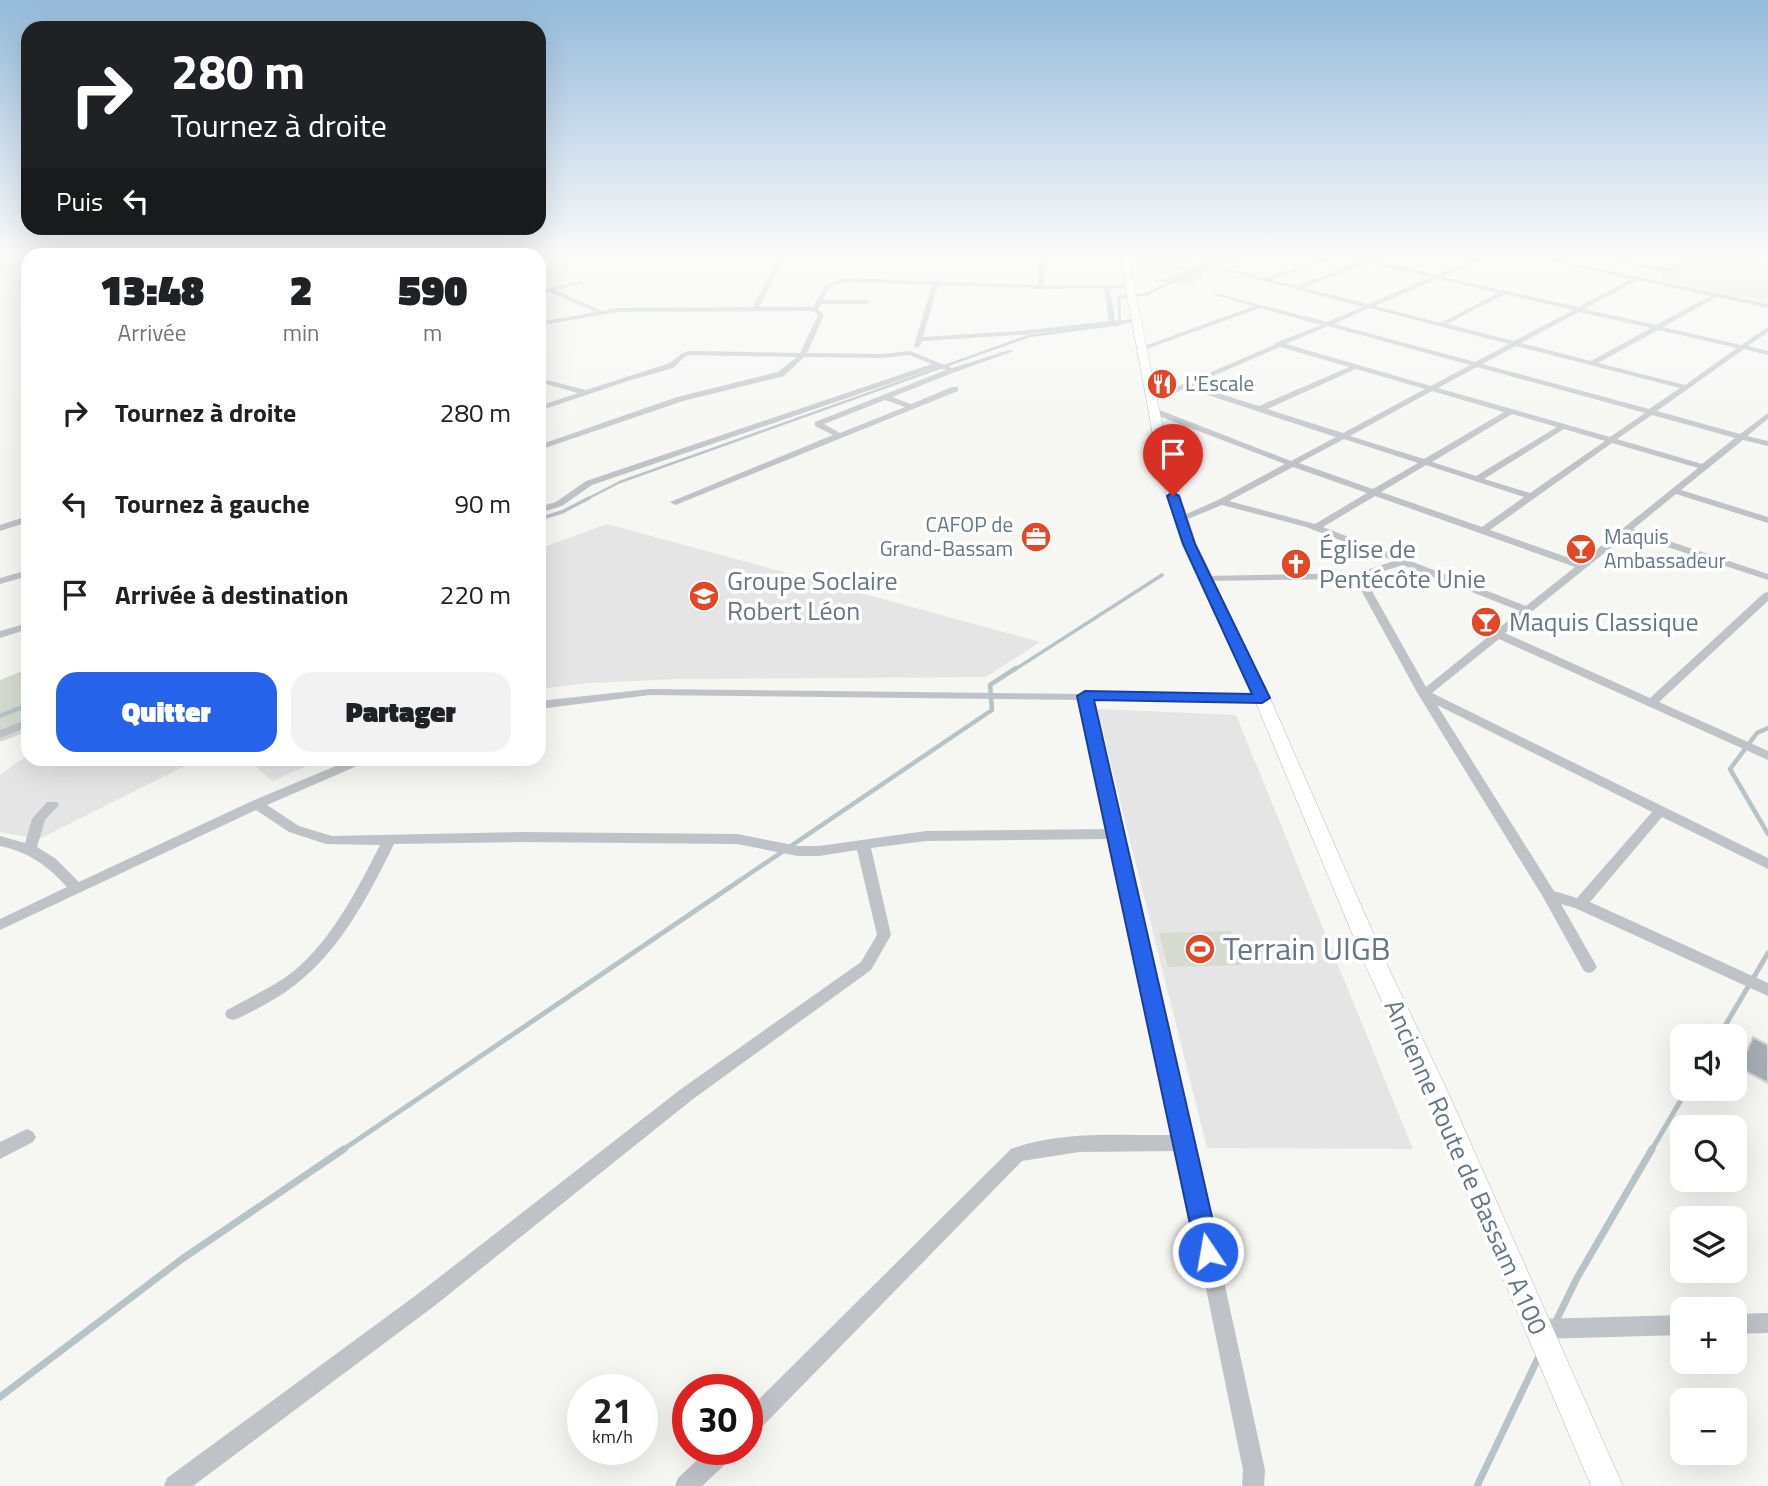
<!DOCTYPE html>
<html lang="fr">
<head>
<meta charset="utf-8">
<style>
	:root { --surface:#fff; --page:#f2f2f2; --text:#202124; --muted:#757577; --accent:#2563eb }
	body { margin:0; font-family:"Titillium Web",sans-serif; background:var(--page); color:var(--text); height:100vh; display:flex; flex-direction:column; font-size:26px; white-space:nowrap }
	* { box-sizing:border-box; margin:0 }
	p { font-size:23px; color:var(--muted) }
	.icon { flex:none; width:38px; height:38px; fill:none; stroke:currentColor; stroke-width:2; stroke-linecap:round; stroke-linejoin:round }
	.map { position:relative; flex:1; overflow:hidden }
	.side { position:absolute; left:21px; top:248px; width:525px; height:518px; display:flex; flex-direction:column; background:var(--surface); border-radius:21px; box-shadow:0 7px 28px #0002 }
	.side>* { flex:none }
	.top-card { position:absolute; left:21px; top:21px; width:525px; height:214px; border-radius:21px; box-shadow:0 7px 28px #0002; background:#202124; color:#fff; overflow:hidden }
	.tools { position:absolute; left:1670px; top:1024px; display:grid; gap:14px }
	.tools a { display:grid; place-items:center; width:77px; height:77px; border-radius:14px; background:var(--surface); box-shadow:0 7px 28px #0002; font-size:35px }
	.speed { position:absolute; left:567px; top:1374px; display:flex; gap:14px; font-size:35px; font-weight:700; text-align:center }
	.speed>* { display:grid; place-content:center; width:91px; height:91px; border-radius:50%; background:var(--surface); box-shadow:0 7px 28px #0002; line-height:1 }
	.speed small { font-size:18px; font-weight:400 }
	.speed .limit { border:10px solid #d22; background:#fff; color:#111 }
	.pin { position:absolute; display:grid; place-items:center; width:60px; height:60px; color:#fff; margin:-72px -30px; border-radius:50% 50% 50% 0; rotate:-45deg; box-shadow:0 0 7px #0007 }
	.pin .icon { rotate:45deg }
	.me { position:absolute; width:77px; margin:-38px; rotate:348deg; stroke-linejoin:round; filter:drop-shadow(0 0 5px #0008) }
	.turn { display:flex; align-items:center; gap:24px; height:147px; padding:0 35px; font-size:32px }
	.turn .icon { width:91px; height:91px; stroke-width:2.5 }
	.turn b { display:block; font-size:49px; line-height:60px }
	.then { display:flex; align-items:center; height:66px; padding:0 35px; background:#0003; gap:14px; font-size:26px }
	.eta { display:flex; justify-content:space-evenly; align-items:center; height:119px; text-align:center }
	.eta b { font-size:42px; font-weight:800; line-height:49px }
	.primary-button { display:flex; gap:14px; margin-top:auto; padding:14px 35px }
	.primary-button a { flex:1; height:80px; border-radius:21px; background:var(--accent); color:#fff; font-size:28px; font-weight:800; line-height:80px; text-align:center }
	.primary-button a+a { background:var(--page); color:var(--text) }
	ul { padding:0; list-style:none }
	li { display:flex; align-items:center; gap:21px; height:91px; padding:0 35px }
	li div { flex:1 }
	li b { display:block; font-size:26px }
	li em { font-style:normal }
	.map>svg:first-child { display:block }
</style>
</head>
<body>
<div class="map">
<svg width="1768" height="1486" viewBox="0 0 1768 1486">
	<rect width="100%" height="100%" fill="#f6f6f3"/>
	<!-- built -->
	<g fill="#e4e5e4">
		<polygon points="1705,256 1745,256 1768,260 1768,276 1762,280 1768,281 1768,303 1661,280"/>
		<polygon points="607,524 1040,642 986,677 676,679 590,683 539,689 539,549"/>
		<polygon points="1097,709 1236,715 1413,1149 1207,1148"/>
		<polygon points="28,755 28,760 197,760 39,839 0,832 0,775"/>
		<polygon points="249,760 321,760 272,781"/>
	</g>
	<!-- green -->
	<g fill="#d6dbd2">
		<path d="M1136,256H1236L1200,274L1204,276L1192,282L1197,287L1151,281L1167,278L1182,271L1174,265L1192,269L1204,264L1203,262L1194,260L1171,264L1172,267C1158,270 1143,269 1133,260Z"/>
		<polygon points="28,669 28,731 0,742 0,680"/>
		<polygon points="1231,931 1242,965 1168,967 1159,933"/>
	</g>
	<g fill="none" stroke-linecap="round" stroke-linejoin="round">
		<!-- stream-far4 -->
		<polyline stroke="#b6c3c7" stroke-width="2.5" points="585,500 620,482 1029,336 1120,324 1119,297 1147,294 1226,256"/>
		<!-- stream-far3 -->
		<g stroke="#b6c3c7" stroke-width="3.5">
			<polyline points="539,519 562,512 589,498"/>
			<polyline points="1014,670 1162,575"/>
		</g>
		<!-- stream-far2 -->
		<g stroke="#b6c3c7" stroke-width="4.5">
			<polyline points="0,716 28,705"/>
			<polyline points="1768,728 1757,733 1730,769 1768,834"/>
			<polyline points="736,883 992,710 990,685 1016,668"/>
		</g>
		<!-- stream-far1 -->
		<g stroke="#b6c3c7" stroke-width="5">
			<polyline points="1719,1036 1768,953"/>
			<polyline points="341,1151 739,881"/>
			<polyline points="1651,1151 1688,1088"/>
		</g>
		<!-- stream -->
		<g stroke="#b6c3c7" stroke-width="7">
			<polyline points="1556,1321 1577,1278 1652,1149"/>
			<polyline points="0,1397 182,1259 344,1149"/>
			<polyline points="1477,1486 1540,1354"/>
		</g>
	</g>
	<!-- building -->
	<polygon fill="#a6afb4" stroke="#d8d7d5" stroke-width="2" points="1753,1037 1768,1045 1768,1083 1739,1068"/>
	<g fill="none" stroke-linecap="round" stroke-linejoin="round">
		<!-- secondary casing -->
		<g stroke="#b1b7bb" stroke-width="1">
			<polygon id="secondary" points="1120,256 1128,256 1172,473 1196,544 1270,698 1389,969 1447,1090 1623,1486 1591,1486 1423,1090 1367,969 1254,698 1182,544 1160,473"/>
		</g>
		<!-- minor -->
		<g fill="#bfc3c7" fill-rule="evenodd">
			<polygon points="24,256 28,256 28,258 25,257"/>
			<path d="M780,256H786L759,307H813L825,285L847,278L1038,285L1039,256H1045L1044,285H1132L1130,288H1110L1115,321L1138,318L1141,320L1138,322L1020,335L922,341L920,346L917,348L914,346L932,285L847,282L829,287L823,300H867L870,302L867,304H821L818,309L824,315L807,353L883,354L910,351L952,368L1009,350L1014,351L955,372L892,397L911,404L952,387H958V391L678,504L675,505L670,502L833,435L815,426V422L946,370L938,367L592,485L562,506L539,513V507L556,502L586,481L932,364L909,355L883,358L804,357L784,376L683,401L539,450V445L677,397L778,372L797,357L689,355C682,357 679,364 673,368L631,380L539,411V406L578,393L539,382V378L586,390L667,364C676,360 679,353 689,351L800,353L818,315L813,311L618,312L548,324L545,322L546,321L596,312L549,292L539,295V291L582,281V283L555,290L602,311L618,308L753,307ZM938,285L1041,289L1104,288L1109,321L1020,331L923,337ZM885,400L905,407L840,433L824,424Z"/>
			<path d="M1240,256H1247L1221,267L1265,278L1331,256H1338L1272,280L1297,286L1361,261L1343,256L1369,258L1437,275L1482,256H1489L1443,277L1578,307L1631,279L1530,256H1539L1768,304V308L1717,297L1663,327L1741,345L1768,327V332L1748,346L1768,351V355L1744,349L1657,411L1740,434L1768,413V419L1747,436L1768,441V446L1743,440L1681,490L1768,517V523L1676,494L1633,529L1768,574V580L1628,534L1505,633L1650,698L1764,593L1768,592V601L1659,702L1768,751V760L1499,639L1432,693L1768,858V869L1662,817L1590,902L1768,983V996L1575,908L1561,904L1597,967L1594,971L1589,973L1584,971L1543,897L1418,694L1355,579L1202,581V577L1206,576L1357,573L1394,561L1306,527L1222,505L1183,521L1180,522L1175,519L1218,500L1285,464L1151,413V409H1157L1291,461L1336,437L1186,388L1156,401L1149,399L1274,345L1275,343L1321,325L1260,308L1146,349H1142V347L1254,306L1214,295V293L1327,322L1363,307L1212,267ZM1367,263L1431,277L1368,304L1304,288ZM1438,279L1498,293L1441,323L1375,306ZM1638,280L1710,296L1656,325L1584,309ZM1505,294L1573,310L1514,341L1447,324ZM1369,308L1509,344L1475,362L1334,324ZM1579,312L1651,328L1591,361L1521,343ZM1328,326L1470,365L1431,386L1286,344ZM1658,330L1737,348L1685,385L1598,363ZM1516,346L1680,388L1649,409L1482,364ZM1280,347L1349,367L1259,406L1192,385ZM1477,367L1645,413L1610,437L1438,388ZM1356,369L1425,389L1343,433L1267,409ZM1432,391L1504,412L1424,459L1350,436ZM1512,414L1557,427L1476,476L1432,462ZM1652,415L1735,438L1702,464L1617,439ZM1564,429L1605,441L1530,493L1484,479ZM1344,439L1418,463L1373,489L1299,463ZM1612,443L1698,468L1581,562L1490,530ZM1426,465L1524,497L1482,527L1381,492ZM1293,467L1367,493L1315,524L1229,501ZM1375,496L1575,567L1526,606L1323,527ZM1403,565L1520,611L1426,687L1364,577ZM1437,705L1652,812L1577,898L1554,891Z"/>
			<polygon points="1591,256 1601,256 1670,269 1684,261 1662,256 1689,258 1694,256 1700,256 1665,276 1662,274 1665,272"/>
			<polygon points="28,516 28,522 0,531 0,525"/>
			<polygon points="28,570 28,576 0,584 0,578"/>
			<polygon points="28,623 28,629 0,638 0,631"/>
			<path d="M650,689L1266,696L1268,698L1262,701L1092,700L1194,1143L1265,1470L1264,1486H1242L1243,1470L1178,1151L1079,1152L1022,1161L755,1434L747,1437V1411L1011,1149C1063,1130 1120,1136 1175,1135L1110,839L926,841L871,848L891,935L871,970L693,1099L433,1307L193,1486H164L167,1478L419,1293L681,1089L861,962L877,935L857,850L819,856H798L737,844L521,842L394,844C362,909 329,972 262,1006C253,1011 243,1017 233,1020L227,1018L225,1014L227,1010C250,997 273,987 294,971C333,938 357,890 380,845L326,844L289,832L256,810L0,930V919L67,887C48,866 29,852 0,846V836L25,843L32,819L47,802H57L59,805L45,820L37,847L56,859L79,882L252,801L350,760H366L364,763L267,805L299,826L332,836L521,832L737,834L798,846H819L926,831L1108,829L1080,700L650,695L539,709V701Z"/>
			<polygon points="28,719 28,727 0,738 0,730"/>
			<polygon points="27,1129 33,1132 36,1137 33,1142 0,1159 0,1142"/>
			<polygon points="1768,1313 1768,1333 1734,1334 1734,1314"/>
			<polygon points="1682,1315 1682,1335 1539,1339 1532,1336 1529,1329 1532,1322 1539,1319"/>
			<polygon points="709,1449 736,1449 733,1457 702,1486 675,1486 678,1478"/>
		</g>
		<!-- secondary -->
		<use href="#secondary" fill="#fff" fill-rule="evenodd"/>
	</g>
	<!-- sky -->
	<linearGradient id="sky" x2="0" y2="1"><stop stop-color="#94badb"/><stop offset="0.55" stop-color="#fbfbfa"/><stop offset="1" stop-color="#fbfbfa" stop-opacity="0"/></linearGradient>
	<rect width="1768" height="464" fill="url(#sky)"/>
	<!-- route -->
	<polygon fill="#2563eb" stroke="#184099" stroke-width="2" points="1173,492 1179,496 1195,544 1270,698 1262,703 1094,700 1220,1252 1217,1260 1208,1264 1199,1260 1196,1252 1077,696 1085,691 1252,694 1183,544 1167,496"/>
	<!-- icons -->
	<defs>
		<g id="restaurant-disc" transform="scale(1.575)"><circle r="9.5" fill="#e24827" stroke="#fff"/><path d="M-5-6h1v4h1v-4h1v4h1v-4h1v5L-1.5 .5V6h-2V.5L-5-1ZM5-6V6H3V1.5H1.5Q1.5-4 5-6Z" fill="#fff"/></g>
		<g id="office-disc" transform="scale(1.575)"><circle r="9.5" fill="#e24827" stroke="#fff"/><path d="M-6-3h4V-5.5h4V-3h4V5H-6ZM-1-4.5V-3h2v-1.5ZM-6 0V1H6V0Z" fill="#fff"/></g>
		<g id="bar-disc" transform="scale(1.575)"><circle r="9.5" fill="#e24827" stroke="#fff"/><path d="M-6-5H6L.8 .8V4.5H3.5V6h-7V4.5H-.8V.8Z" fill="#fff"/></g>
		<g id="church-disc" transform="scale(1.575)"><circle r="9.5" fill="#e24827" stroke="#fff"/><path d="M-1.2-6h2.4v3.5h3.3v2.4h-3.3V6h-2.4V-.1h-3.3v-2.4h3.3Z" fill="#fff"/></g>
		<g id="school-disc" transform="scale(1.575)"><circle r="9.5" fill="#e24827" stroke="#fff"/><path d="M0-5L7-2L0 1L-7-2ZM-4 1L0 2.5L4 1V4Q0 6-4 4Z" fill="#fff"/></g>
		<g id="stadium-disc" transform="scale(1.575)"><circle r="9.5" fill="#e24827" stroke="#fff"/><path d="M0-5a6.5 5 0 1 0 0 10a6.5 5 0 1 0 0-10ZM-3.5-1.8h7v3.6h-7Z" fill="#fff"/></g>
	</defs>
	<g fill-rule="evenodd">
		<use href="#restaurant-disc" x="1162" y="384"/>
		<use href="#office-disc" x="1036" y="537"/>
		<use href="#bar-disc" x="1581" y="549"/>
		<use href="#church-disc" x="1296" y="564"/>
		<use href="#school-disc" x="704" y="596"/>
		<use href="#bar-disc" x="1486" y="622"/>
		<use href="#stadium-disc" x="1200" y="949"/>
	</g>
	<g text-anchor="middle" stroke-width="7" stroke-linejoin="round" paint-order="stroke">
		<!-- far-poi labels -->
		<g font-size="21" fill="#657884" stroke="#fff" text-anchor="start">
			<text x="1185" y="391">L'Escale</text>
			<text x="1013" y="532" text-anchor="end">CAFOP de<tspan x="1013" dy="24">Grand-Bassam</tspan></text>
			<text x="1604" y="544">Maquis<tspan x="1604" dy="24">Ambassadeur</tspan></text>
		</g>
		<!-- poi labels -->
		<g font-size="26" fill="#657884" stroke="#fff" text-anchor="start">
			<text x="1319" y="558">Église de<tspan x="1319" dy="30">Pentécôte Unie</tspan></text>
			<text x="727" y="590">Groupe Soclaire<tspan x="727" dy="30">Robert Léon</tspan></text>
			<text x="1509" y="631">Maquis Classique</text>
		</g>
		<!-- street labels -->
		<g font-size="26" fill="#657884" stroke="#fff">
			<text transform="translate(1466 1167) rotate(66)" y="9">Ancienne Route de Bassam A100</text>
		</g>
		<!-- near-poi labels -->
		<g font-size="32" fill="#657884" stroke="#fff" text-anchor="start">
			<text x="1223" y="960">Terrain UIGB</text>
		</g>
	</g>
</svg>
<div class="tools">
<a><svg class="icon" aria-label="sound" viewBox="0 0 24 24"><path d="M4 9h4l5-4v14l-5-4H4zM17 9q2 3 0 6"/></svg></a>
<a><svg class="icon" aria-label="search" viewBox="0 0 24 24"><circle cx="10" cy="10" r="6"/><path d="M15 15l6 6"/></svg></a>
<a><svg class="icon" aria-label="layers" viewBox="0 0 24 24"><path d="M12 4l9 5-9 5-9-5zM3 14l9 5 9-5"/></svg></a>
<a>+</a>
<a>−</a>
</div>
<div class="speed"><div>21<small>km/h</small></div><div class="limit">30</div></div>
<div class="pin" style="left:1173px;top:496px;background:#d93025"><svg class="icon" aria-label="arrive" viewBox="0 0 24 24"><path d="M6 21V4h12l-3 4 3 4H6"/></svg></div>
<svg class="me" style="left:1208px;top:1252px" viewBox="-20 -20 40 40"><circle r="17" fill="#2563eb" stroke="#fff" stroke-width="3"/><path d="M0-11L8 9 0 5-8 9z" fill="#fff"/></svg>
<div class="top-card">
<div class="turn"><svg class="icon" aria-label="right" viewBox="0 0 24 24"><path d="M7 20v-9h11M14 6l5 5-5 5"/></svg><div><b>280 m</b>Tournez à droite</div></div>
<div class="then">Puis<svg class="icon" aria-label="left" viewBox="0 0 24 24"><path d="M17 20v-9H6M10 6l-5 5 5 5"/></svg></div>
</div>
<section class="side">
<div class="eta">
<div><b>13:48</b><p>Arrivée</p></div>
<div><b>2</b><p>min</p></div>
<div><b>590</b><p>m</p></div>
</div>
<ul>
<li><svg class="icon" aria-label="right" viewBox="0 0 24 24"><path d="M7 20v-9h11M14 6l5 5-5 5"/></svg><div><b>Tournez à droite</b></div><em>280 m</em></li>
<li><svg class="icon" aria-label="left" viewBox="0 0 24 24"><path d="M17 20v-9H6M10 6l-5 5 5 5"/></svg><div><b>Tournez à gauche</b></div><em>90 m</em></li>
<li><svg class="icon" aria-label="arrive" viewBox="0 0 24 24"><path d="M6 21V4h12l-3 4 3 4H6"/></svg><div><b>Arrivée à destination</b></div><em>220 m</em></li>
</ul>
<div class="primary-button"><a>Quitter</a><a>Partager</a></div>
</section>
</div>
</body>
</html>
